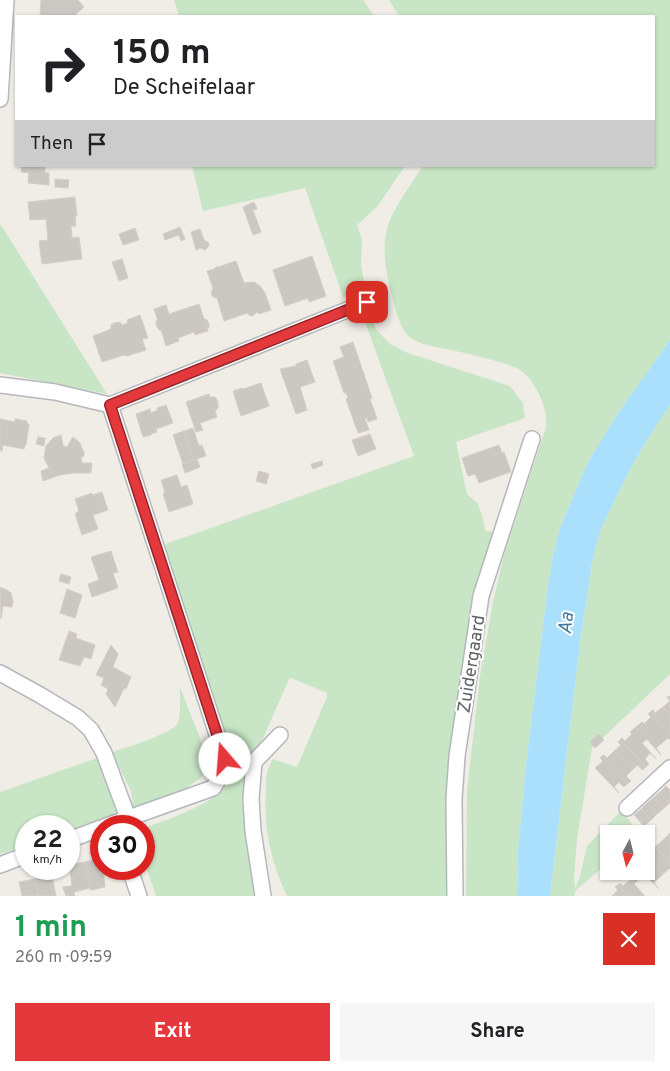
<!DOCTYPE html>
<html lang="en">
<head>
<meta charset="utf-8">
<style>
	:root { --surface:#fff; --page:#f6f6f6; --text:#202124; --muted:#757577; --accent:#e4393c }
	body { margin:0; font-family:Overpass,sans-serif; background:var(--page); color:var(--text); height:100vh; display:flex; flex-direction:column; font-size:19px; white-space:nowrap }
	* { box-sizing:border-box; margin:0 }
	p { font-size:16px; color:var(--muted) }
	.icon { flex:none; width:28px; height:28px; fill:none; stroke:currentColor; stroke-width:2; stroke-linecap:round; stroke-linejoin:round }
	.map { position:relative; height:896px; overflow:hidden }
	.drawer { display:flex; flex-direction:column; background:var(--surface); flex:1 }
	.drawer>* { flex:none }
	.banner { position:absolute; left:15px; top:15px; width:640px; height:152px; border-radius:0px; box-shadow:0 1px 4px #0004; background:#fff; color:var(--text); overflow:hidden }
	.needle { width:32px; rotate:187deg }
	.fabs { position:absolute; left:600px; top:825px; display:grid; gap:10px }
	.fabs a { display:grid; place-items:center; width:55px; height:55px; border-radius:0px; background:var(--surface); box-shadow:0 1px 4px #0004; font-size:25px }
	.speed { position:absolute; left:15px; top:815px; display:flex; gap:10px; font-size:25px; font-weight:700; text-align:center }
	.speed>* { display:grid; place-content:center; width:65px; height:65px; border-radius:50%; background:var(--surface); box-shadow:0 1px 4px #0004; line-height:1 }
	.speed small { font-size:12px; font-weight:400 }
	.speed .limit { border:8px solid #d22; background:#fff; color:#111 }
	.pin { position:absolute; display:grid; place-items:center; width:42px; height:42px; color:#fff; margin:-21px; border-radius:10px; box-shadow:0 2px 8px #0006 }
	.me { position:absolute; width:55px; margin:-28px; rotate:342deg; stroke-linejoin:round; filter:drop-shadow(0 0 4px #0008) }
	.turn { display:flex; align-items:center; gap:18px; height:105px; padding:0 15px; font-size:22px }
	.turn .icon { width:65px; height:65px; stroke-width:2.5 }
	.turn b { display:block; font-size:35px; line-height:42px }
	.then { display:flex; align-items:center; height:48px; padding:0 15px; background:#0003; gap:10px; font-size:19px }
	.round { display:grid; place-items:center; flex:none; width:52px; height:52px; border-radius:0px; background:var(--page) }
	.summary { display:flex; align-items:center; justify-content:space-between; height:85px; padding:0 15px }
	h1 { font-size:30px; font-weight:700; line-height:38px; color:#1e9e55 }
	.cta { display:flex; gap:10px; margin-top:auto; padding:10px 15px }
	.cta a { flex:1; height:58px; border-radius:0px; background:var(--accent); color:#fff; font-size:20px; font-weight:700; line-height:58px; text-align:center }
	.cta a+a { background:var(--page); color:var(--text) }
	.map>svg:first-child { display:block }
</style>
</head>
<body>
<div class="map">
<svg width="670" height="896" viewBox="0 0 670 896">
	<rect width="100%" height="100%" fill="#f0ede7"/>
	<!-- green -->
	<g fill="#c8e6c5">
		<polygon points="174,0 363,0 374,16 179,16"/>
		<path d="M389,0H670V340L618,413L587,464L560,528L553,555L548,586L526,765L518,851L517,896H466L467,791L480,676L493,602L504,555L546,427C546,422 547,416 545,411C541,396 533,379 520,370C503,361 469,354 450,350C438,347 425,346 414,340C401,333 398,316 394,304C388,282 381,251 387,229C393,207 411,185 423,166H654V16H399Z"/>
		<polygon points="192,166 405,166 377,207 357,225 362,239 361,264 364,282 354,295 343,297 305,188 203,211"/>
		<polygon points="0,225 1,225 107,394 0,373"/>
		<path d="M372,320L376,329L390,344L408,353L510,386L523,403L525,418L456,442L467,494L478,504L483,518L485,531L495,532L459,746L449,896H287C271,863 263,826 266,789C266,784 266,778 267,773C268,768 271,763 272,759L297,767L327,697V693L291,678L289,679L258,750L250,781L270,896H156L144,861V828C166,820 223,802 230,778C232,773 230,764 229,758L157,547L414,456L365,322Z"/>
		<polygon points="670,405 670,674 592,748 577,839 574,878 575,889 580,876 587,846 621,811 641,834 609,834 609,862 575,891 575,896 550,896 580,643 593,557 601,529 628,473 647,440"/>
		<path d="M180,687L200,738L208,763L202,777L185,789L133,809L131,791L112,752C125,748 173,733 178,723C181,716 180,695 180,687Z"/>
		<polygon points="100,757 118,808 114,818 69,831 69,826 26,826 26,845 0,854 0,792"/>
	</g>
	<!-- water -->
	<polygon fill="#abe0fc" points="670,340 670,405 647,440 628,473 601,529 593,557 580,643 550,896 517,896 518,851 526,765 548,586 553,555 560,528 587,464 618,413"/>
	<!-- building -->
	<g fill="#cbc8c3" stroke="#d4cec5">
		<polygon points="41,0 78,0 84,7 76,14 76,16 40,16"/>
		<polygon points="22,166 50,166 45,166 45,173 49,173 49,185 28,183 29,173 21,172"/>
		<polygon points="55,179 69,180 68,188 55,187"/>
		<polygon points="75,197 77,216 75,216 76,226 71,226 72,238 79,237 82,259 42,264 39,241 48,240 46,219 30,220 28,202"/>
		<polygon points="254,202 257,209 253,210 261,232 253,235 243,207"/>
		<polygon points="180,227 185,239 181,241 179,235 165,240 163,234"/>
		<polygon points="135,228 139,240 123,245 119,234"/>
		<polygon points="200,229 204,240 209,243 209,246 205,250 200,248 196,250 193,239 191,232"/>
		<polygon points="312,256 326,296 309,302 308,298 285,306 273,270"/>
		<polygon points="122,259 128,278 119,281 112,262"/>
		<polygon points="236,261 244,283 254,282 260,286 265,293 271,310 259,314 257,312 253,316 249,315 247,313 224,321 217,298 213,297 211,294 213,288 207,271 214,269 217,266 218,267"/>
		<polygon points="199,304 204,319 207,320 209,324 209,328 207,328 208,331 195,335 194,332 178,338 179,341 166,346 161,330 159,330 156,325 156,321 158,321 154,309 166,305 169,314"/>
		<polygon points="140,315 148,338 142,339 146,350 127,356 124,355 102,362 93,336 111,329 111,325 114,323 120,322 122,325 128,323 127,320"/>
		<polygon points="353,342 372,398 370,399 377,419 368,422 367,418 365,419 369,430 358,433 346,399 348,398 346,393 344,393 333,361 344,357 340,347"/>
		<polygon points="307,360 315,382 300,387 307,410 296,414 280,369 296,366 296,364"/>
		<polygon points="261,383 269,406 241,416 233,391 242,388 243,389"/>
		<polygon points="209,394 210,397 215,397 218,402 218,408 215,411 217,417 200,423 203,430 196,432 186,402"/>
		<polygon points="166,405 173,423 156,429 157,432 151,434 151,435 143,437 136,414 150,409 151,413 158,410 157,408"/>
		<polygon points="0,419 15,422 15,419 27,421 27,424 29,424 26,445 25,445 24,449 3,445 2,451 0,451"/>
		<polygon points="193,428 199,446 202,445 206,456 194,460 184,431"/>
		<polygon points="184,431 194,460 183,464 173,435"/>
		<polygon points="370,434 376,449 358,456 352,440"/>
		<polygon points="61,435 63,446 67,447 73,437 80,443 84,453 84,456 81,457 82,463 92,463 91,473 74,473 60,475 43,481 41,471 49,468 44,458 46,446 53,438"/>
		<polygon points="38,437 45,438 44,446 36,444"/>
		<polygon points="499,445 502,453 504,452 511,472 479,483 475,474 468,476 462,458"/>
		<polygon points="197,459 200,467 185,473 182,464"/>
		<polygon points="322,461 323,465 313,469 311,464"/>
		<polygon points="259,471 269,474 266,484 256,481"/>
		<polygon points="177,475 181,487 187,485 193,504 169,512 163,494 165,492 161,480"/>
		<polygon points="102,492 108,510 93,515 98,529 82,535 75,514 79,511 75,499 92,493 93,495"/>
		<polygon points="111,551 118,572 113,573 118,588 92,597 88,584 99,580 91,557"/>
		<polygon points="61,574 71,577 69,584 59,581"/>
		<polygon points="0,587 7,590 11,593 13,601 12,607 3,606 1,619"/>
		<polygon points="67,589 82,595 75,618 60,613"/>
		<polygon points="69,631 77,634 76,638 95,645 91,659 84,657 80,666 59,660"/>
		<polygon points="111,645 118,654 113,667 131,677 126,689 124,688 115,707 106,694 108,689 101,685 104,678 96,675"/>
		<polygon points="669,696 670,697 670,715 663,707 670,701 667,697"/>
		<polygon points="663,707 670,715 670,733 650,712 653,710 655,713"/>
		<polygon points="650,712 670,733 670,740 668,738 656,748 661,755 636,727 642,722 644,724 651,717 648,714"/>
		<polygon points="636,727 647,739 642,743 656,759 650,753 645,759 649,764 646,767 620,740 622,738 625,741 632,734 630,732"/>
		<polygon points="599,734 604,740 595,748 590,742"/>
		<polygon points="620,740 646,767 642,770 638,765 632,770 614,751 621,745 618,742"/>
		<polygon points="614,751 632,770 626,776 631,781 627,784 602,756 604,755 607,758"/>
		<polygon points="602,756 627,784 624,787 619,782 614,787 619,793 595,768 603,761 600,758"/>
		<polygon points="666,786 670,790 670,803 660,792"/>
		<polygon points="660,792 670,803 664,808 653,798"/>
		<polygon points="653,798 664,808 657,814 647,803"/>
		<polygon points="647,803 657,814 651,820 641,809"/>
		<polygon points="641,809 651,820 644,826 634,815"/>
		<polygon points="670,833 670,845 664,839"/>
		<polygon points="664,839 670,845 670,864 655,847"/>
		<polygon points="655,847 670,864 670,868 663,874 646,856 646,855"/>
		<polygon points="646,856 663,874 654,883 659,889 644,874 639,879 632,871 646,871"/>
		<polygon points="101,858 101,869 103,869 105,887 91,890 85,862"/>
		<polygon points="85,862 91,890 90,888 74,892 75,896 66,896 63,887 72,886 69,864 69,865"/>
		<polygon points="623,871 632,871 639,879 634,884 645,896 628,896 618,885 620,883 623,886 630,880"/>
		<polygon points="51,875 52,875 56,896 38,896 35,879 51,876"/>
		<polygon points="35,879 38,896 22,896 19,882"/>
		<polygon points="618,885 628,896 612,896 618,890 615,887"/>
	</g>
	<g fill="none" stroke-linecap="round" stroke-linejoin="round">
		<!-- street casing -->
		<g stroke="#b4b7bb" stroke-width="18">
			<g id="street">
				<polyline points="0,99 6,0"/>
				<polyline points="0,385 55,392 110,405 367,302"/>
				<polyline points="0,673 40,695 78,718 91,730 104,753 128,818"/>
				<polyline points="627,808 670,768"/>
				<polyline points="106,826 213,788 224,770 225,759 110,405"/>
				<polyline points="69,840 101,828"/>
				<polyline points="0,865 26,855"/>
				<polyline points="130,869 139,896"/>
				<polyline points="263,896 253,831 251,799 254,762 280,735"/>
				<polyline points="455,896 454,799 457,756 481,596 532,439"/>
			</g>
		</g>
		<!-- street -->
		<use href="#street" stroke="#fff" stroke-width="15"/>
	</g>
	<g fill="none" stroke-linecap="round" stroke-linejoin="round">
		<!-- route casing -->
		<g stroke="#942527" stroke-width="12">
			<polyline id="route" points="225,759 110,405 367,302"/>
		</g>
		<!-- route -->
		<use href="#route" stroke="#e4393c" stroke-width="9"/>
	</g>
	<g text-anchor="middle" stroke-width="4" stroke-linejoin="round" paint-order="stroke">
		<!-- street labels -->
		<g font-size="18" fill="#5e6367" stroke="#fff">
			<text transform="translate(471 664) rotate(-81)" y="6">Zuidergaard</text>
		</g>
		<!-- water labels -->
		<g font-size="19" font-style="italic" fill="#41779d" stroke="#fff">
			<text transform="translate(565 623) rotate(-83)" y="7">Aa</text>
		</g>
	</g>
</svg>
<div class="fabs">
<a><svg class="needle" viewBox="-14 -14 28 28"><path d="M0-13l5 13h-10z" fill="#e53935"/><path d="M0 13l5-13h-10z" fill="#757577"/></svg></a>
</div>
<div class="speed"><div>22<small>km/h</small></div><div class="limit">30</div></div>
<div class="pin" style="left:367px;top:302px;background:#d93025"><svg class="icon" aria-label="arrive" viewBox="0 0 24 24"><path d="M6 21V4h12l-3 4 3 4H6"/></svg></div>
<svg class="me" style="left:225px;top:759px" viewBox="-20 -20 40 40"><circle r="19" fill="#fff"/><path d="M0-13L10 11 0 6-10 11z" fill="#e4393c"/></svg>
<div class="banner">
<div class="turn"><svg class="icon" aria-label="right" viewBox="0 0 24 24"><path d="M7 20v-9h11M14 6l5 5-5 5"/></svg><div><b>150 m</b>De Scheifelaar</div></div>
<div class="then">Then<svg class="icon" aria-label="arrive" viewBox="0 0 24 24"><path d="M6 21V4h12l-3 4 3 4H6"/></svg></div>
</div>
</div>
<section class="drawer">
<div class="summary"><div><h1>1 min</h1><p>260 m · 09:59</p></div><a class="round" style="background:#d93025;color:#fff"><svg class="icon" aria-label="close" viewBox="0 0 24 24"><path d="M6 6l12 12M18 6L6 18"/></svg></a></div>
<div class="cta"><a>Exit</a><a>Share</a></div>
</section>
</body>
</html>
